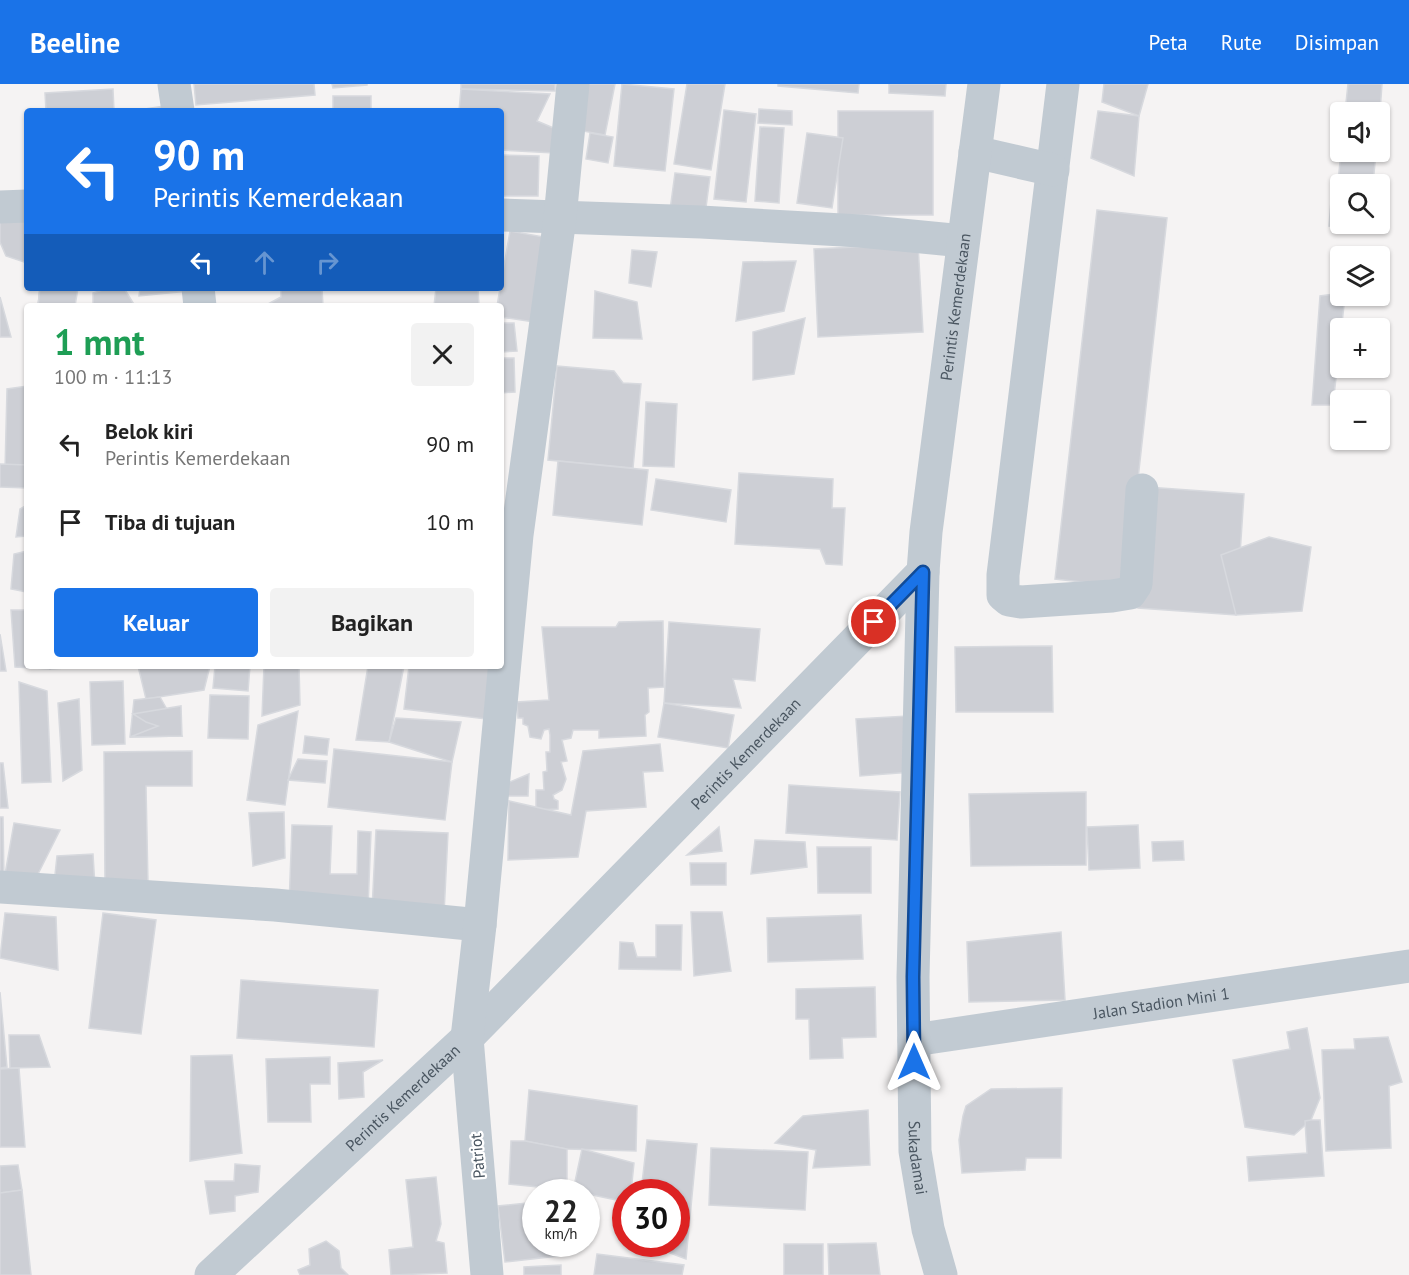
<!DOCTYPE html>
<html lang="id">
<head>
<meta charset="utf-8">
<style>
	:root { --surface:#fff; --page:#f2f2f2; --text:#222; --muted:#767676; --accent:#1a73e8 }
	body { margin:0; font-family:"PT Sans",sans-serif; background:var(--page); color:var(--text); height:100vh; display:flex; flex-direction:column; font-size:22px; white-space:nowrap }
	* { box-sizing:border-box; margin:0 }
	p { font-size:20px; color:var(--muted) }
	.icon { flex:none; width:33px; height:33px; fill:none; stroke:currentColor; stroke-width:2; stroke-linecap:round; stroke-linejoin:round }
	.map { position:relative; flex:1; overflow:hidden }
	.side { position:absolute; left:24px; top:219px; width:480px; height:366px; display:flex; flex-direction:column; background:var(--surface); border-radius:6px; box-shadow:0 2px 4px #0004 }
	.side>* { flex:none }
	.hud { position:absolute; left:24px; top:24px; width:480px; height:183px; border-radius:6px; box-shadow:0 2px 4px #0004; background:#1a73e8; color:#fff; overflow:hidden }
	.buttons { position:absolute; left:1330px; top:18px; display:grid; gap:12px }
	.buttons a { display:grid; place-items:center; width:60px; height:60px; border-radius:6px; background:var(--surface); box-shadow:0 2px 4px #0004; font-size:30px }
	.speed { position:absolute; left:522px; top:1095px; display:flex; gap:12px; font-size:30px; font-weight:700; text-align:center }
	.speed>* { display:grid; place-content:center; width:78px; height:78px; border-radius:50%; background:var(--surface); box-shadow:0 2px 4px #0004; line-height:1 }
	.speed small { font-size:15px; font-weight:400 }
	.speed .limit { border:9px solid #d22; background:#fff; color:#111 }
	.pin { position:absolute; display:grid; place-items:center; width:51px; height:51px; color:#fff; margin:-26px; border:3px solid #fff; border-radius:50%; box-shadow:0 2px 6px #0007 }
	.me { position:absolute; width:66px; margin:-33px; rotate:0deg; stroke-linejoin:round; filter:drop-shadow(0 0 4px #0008) }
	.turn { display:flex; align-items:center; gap:21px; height:126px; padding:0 30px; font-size:27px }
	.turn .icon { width:78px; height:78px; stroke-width:2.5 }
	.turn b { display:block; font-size:42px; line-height:51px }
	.lanes { display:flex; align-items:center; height:57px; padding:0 30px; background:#0003; justify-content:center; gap:30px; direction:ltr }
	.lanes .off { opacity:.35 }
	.round { display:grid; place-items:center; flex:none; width:63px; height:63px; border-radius:6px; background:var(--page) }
	.overview { display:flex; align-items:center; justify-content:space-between; height:102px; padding:0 30px }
	h1 { font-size:36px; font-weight:700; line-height:45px; color:#1e9e55 }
	.cta { display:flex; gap:12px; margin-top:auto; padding:12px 30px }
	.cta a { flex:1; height:69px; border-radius:6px; background:var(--accent); color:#fff; font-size:24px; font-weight:700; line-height:69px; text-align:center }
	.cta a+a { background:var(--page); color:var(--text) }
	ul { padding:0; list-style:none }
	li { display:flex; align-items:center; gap:18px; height:78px; padding:0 30px }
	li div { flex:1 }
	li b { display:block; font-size:22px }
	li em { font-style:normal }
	header { display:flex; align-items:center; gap:36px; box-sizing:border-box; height:84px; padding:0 30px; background:var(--accent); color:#fff }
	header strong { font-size:28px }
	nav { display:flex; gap:33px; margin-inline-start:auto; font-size:21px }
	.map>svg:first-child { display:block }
</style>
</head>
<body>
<header>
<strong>Beeline</strong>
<nav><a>Peta</a><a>Rute</a><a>Disimpan</a></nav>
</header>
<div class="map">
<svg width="1409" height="1191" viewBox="0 0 1409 1191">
	<rect width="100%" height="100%" fill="#f5f3f3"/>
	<!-- building -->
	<g fill="#cdcfd5" stroke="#d7d9de" stroke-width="1.5">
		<polygon points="194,0 314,0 315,11 196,21"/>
		<polygon points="332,0 367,0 367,1 333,4"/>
		<polygon points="461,0 555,0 555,7 461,5"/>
		<polygon points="585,0 615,0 605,51 577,46"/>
		<polygon points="622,0 674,5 665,87 614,82"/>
		<polygon points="687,0 725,0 711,86 674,80"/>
		<polygon points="778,0 859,0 858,9 778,2"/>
		<polygon points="889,0 946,0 945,12 889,9"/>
		<polygon points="1104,0 1148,0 1139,32 1102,18"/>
		<polygon points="1348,0 1382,0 1380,28 1345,28"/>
		<polygon points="113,5 114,27 46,27 45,9"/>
		<polygon points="461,5 550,10 537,37 556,45 554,69 501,66 501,27 459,27"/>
		<rect x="333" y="12" width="38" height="15"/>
		<polygon points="170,21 171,27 132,27"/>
		<polygon points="759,25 792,27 792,41 758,39"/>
		<polygon points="724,26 756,30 746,118 714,115"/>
		<rect x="838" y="27" width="95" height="104"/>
		<polygon points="1098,27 1139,32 1134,92 1091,74"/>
		<polygon points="760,43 784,44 779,119 755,117"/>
		<polygon points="590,49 613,53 608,79 586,75"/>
		<polygon points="807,49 843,54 832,124 797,119"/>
		<polygon points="1341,68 1376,68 1373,100 1341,100 1341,140 1369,140 1368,146 1329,142 1331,117 1336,118"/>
		<polygon points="501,71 539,72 538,112 501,112"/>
		<polygon points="675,89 710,93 705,131 670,126"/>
		<polygon points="1097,126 1167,134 1126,503 1055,495"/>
		<polygon points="27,137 27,179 6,172 0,158 0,138"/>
		<polygon points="510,147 555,155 540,239 501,233 501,222 497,222"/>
		<polygon points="918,160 923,248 818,253 814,165"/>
		<polygon points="632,166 657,168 651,203 629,199"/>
		<polygon points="796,177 784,227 736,237 743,178"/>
		<polygon points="40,204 71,204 71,222 38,222"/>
		<polygon points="40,204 71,204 71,222 38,222"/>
		<polygon points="40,204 78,204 75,222 38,222"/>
		<polygon points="109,204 124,204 135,222 93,222 93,209"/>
		<polygon points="140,204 187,204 188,207 139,212"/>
		<polygon points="281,204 322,204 323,222 268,222 268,220 281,213"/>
		<polygon points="436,204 478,204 479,222 434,222"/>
		<polygon points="595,207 637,218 642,255 593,254"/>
		<polygon points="1341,209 1341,212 1345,212 1333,321 1312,321 1320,212"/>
		<polygon points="0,213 11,253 0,253"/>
		<polygon points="805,234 794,290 753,296 753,248"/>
		<polygon points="501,239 514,239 517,267 501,268"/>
		<polygon points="501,274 514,274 515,308 501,309"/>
		<polygon points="557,282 614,287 623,299 641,300 633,384 548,376"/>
		<polygon points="27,302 27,384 5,386 7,305"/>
		<polygon points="646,318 677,320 674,383 643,382"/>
		<polygon points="558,377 648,386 642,441 553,431"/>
		<polygon points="0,380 27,381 27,404 0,403"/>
		<polygon points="739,389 833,395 832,424 845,424 842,481 826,480 820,465 735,460"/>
		<polygon points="656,395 731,406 726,438 651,426"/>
		<polygon points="1147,403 1244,410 1236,531 1138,524"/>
		<polygon points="27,421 27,452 16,453 20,425"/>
		<polygon points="1269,453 1311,463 1302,527 1236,531 1221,471"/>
		<polygon points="27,467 27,508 11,505 14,470"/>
		<polygon points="11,526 27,526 27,582 50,582 50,585 15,583"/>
		<polygon points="663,537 664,603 648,604 649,628 645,631 646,652 599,654 599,646 573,646 571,654 562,656 567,677 561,678 566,695 562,706 553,711 554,715 558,717 558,725 536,726 536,706 544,706 543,688 547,687 546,668 550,668 550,651 549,645 544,646 541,655 530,653 528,642 523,640 523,634 518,634 517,618 549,616 542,543 616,543 619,538"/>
		<polygon points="669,538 760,545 755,597 733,595 741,624 664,619"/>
		<polygon points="0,550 6,587 0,587"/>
		<polygon points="1052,562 1053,628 956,628 955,563"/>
		<polygon points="51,582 100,582 50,585"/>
		<polygon points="138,582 210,582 204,606 146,615"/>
		<polygon points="215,582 250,582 248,607 213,604"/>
		<polygon points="264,582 299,582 300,621 262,632"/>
		<polygon points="368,582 404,582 389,658 356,656"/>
		<polygon points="409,582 493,582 486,635 404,625"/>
		<polygon points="123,597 125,660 92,661 90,598"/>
		<polygon points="19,598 47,607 51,698 22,699"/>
		<polygon points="210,611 249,612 248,655 208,654"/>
		<polygon points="160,613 182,652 130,653 134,616"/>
		<polygon points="79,615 82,686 63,697 58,619"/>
		<polygon points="664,619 734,631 728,664 658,653"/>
		<polygon points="181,622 182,652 130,653 158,642 146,638 133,630"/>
		<polygon points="298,627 285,721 247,716 258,641"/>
		<polygon points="908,632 912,688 860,692 856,635"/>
		<polygon points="396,634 461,638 452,678 389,658"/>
		<polygon points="305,652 329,655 327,671 303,669"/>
		<polygon points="660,660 663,687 643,688 646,723 586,727 578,773 508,776 509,717 571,731 583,667"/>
		<polygon points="334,665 452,678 445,736 328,723"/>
		<polygon points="192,667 192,702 146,702 148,800 105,800 104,668"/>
		<polygon points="298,675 327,677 325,699 288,696"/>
		<polygon points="0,679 3,679 8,724 0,724"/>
		<polygon points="529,690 528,712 506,712 505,700"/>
		<polygon points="789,701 900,708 897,756 786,749"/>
		<polygon points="1086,708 1086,781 971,782 969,710"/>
		<polygon points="284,728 285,774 253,782 249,729"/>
		<polygon points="0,733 3,733 4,796 0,795"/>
		<polygon points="14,739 60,746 34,798 4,796"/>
		<polygon points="292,741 332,742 330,790 357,790 358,747 371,748 368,824 289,822"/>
		<polygon points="1138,741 1140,784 1089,786 1087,743"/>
		<polygon points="719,743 722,767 687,771"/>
		<polygon points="376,746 448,749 444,830 372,826"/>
		<polygon points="755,756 805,758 807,783 751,790"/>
		<polygon points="1183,757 1184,776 1153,777 1152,758"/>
		<polygon points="817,763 871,763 871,809 818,809"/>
		<polygon points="93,770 95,803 54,800 57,772"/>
		<polygon points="690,779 726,779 726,801 691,801"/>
		<polygon points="691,828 722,828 731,887 694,892"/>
		<polygon points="5,829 56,833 58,886 0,874"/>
		<polygon points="103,829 156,836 141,950 89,944"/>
		<polygon points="861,831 863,875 768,878 767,834"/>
		<polygon points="656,841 682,841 681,886 619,885 620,858 633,859 637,873 656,873"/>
		<polygon points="1061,848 1065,916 969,918 967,858"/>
		<polygon points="241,896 378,906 374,963 237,954"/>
		<polygon points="875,903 876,953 842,954 843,974 810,975 809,935 796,935 796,905"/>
		<polygon points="0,908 7,983 0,984"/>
		<polygon points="1307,944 1320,1014 1311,1036 1294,1051 1245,1043 1233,976 1290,965 1287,948"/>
		<polygon points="9,951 39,951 50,983 10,984"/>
		<polygon points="1388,953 1402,998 1389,1002 1391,1064 1326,1067 1322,966 1355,965 1354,955"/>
		<polygon points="232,971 242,1069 190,1077 191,972"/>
		<polygon points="330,973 330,1000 310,1000 311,1038 268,1038 266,975"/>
		<polygon points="383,976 363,988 364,1013 339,1015 338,979"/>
		<polygon points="19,984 25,1063 0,1063 0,985"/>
		<polygon points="1062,1004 1061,1074 1026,1074 1025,1086 962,1089 959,1056 963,1032 966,1022 991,1005"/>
		<polygon points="529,1006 637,1022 636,1067 567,1065 525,1057"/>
		<polygon points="868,1026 870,1081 813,1084 816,1066 775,1059 803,1032"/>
		<polygon points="1311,1036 1320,1036 1324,1092 1249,1097 1247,1073 1307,1069 1305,1037"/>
		<polygon points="647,1056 697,1060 686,1175 646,1160 676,1160 676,1108 641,1108"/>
		<polygon points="511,1057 525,1057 567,1065 567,1106 509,1100"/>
		<polygon points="711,1064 808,1068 805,1126 709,1121"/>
		<polygon points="582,1065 634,1079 631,1108 626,1108 626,1118 573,1107"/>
		<polygon points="235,1080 260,1082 258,1108 235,1112 235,1127 210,1130 205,1097 234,1097"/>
		<polygon points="18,1081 22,1106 0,1109 0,1082"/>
		<polygon points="436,1093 441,1140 436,1157 444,1159 447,1189 391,1191 389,1166 413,1163 406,1096"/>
		<polygon points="22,1106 31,1191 0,1191 0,1109"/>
		<polygon points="536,1118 536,1160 556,1160 558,1172 505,1178 498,1122"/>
		<polygon points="326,1157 339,1167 341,1184 348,1191 300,1191 298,1186 310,1181 309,1165"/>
		<polygon points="876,1159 880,1191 829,1191 828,1160"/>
		<rect x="784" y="1160" width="39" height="31"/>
		<polygon points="597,1170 684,1181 682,1191 594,1191"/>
		<polygon points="561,1181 561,1191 524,1191 524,1183"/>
	</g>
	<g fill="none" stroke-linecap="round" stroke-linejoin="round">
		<!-- minor -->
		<g stroke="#c1cad2" stroke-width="33">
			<polyline points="174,0 178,27"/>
			<polyline points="1063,0 1003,491 1003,511 1009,516 1021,518 1112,512 1130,509 1136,500 1142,406"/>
			<polyline points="975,68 1053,86"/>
			<polyline points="0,123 27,122"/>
			<polyline points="501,131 701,138 860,147 963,157"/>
			<polyline points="198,204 200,222"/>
			<path id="s1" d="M923,488L913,893L915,1067L928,1145L941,1191"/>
			<polyline points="0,803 275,821 480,841"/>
			<path id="s2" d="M914,956L1409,882"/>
			<path id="s3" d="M211,1191L467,954L923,488L926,448L984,0"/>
			<polyline points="487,1191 467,954 480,841 517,451 560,134 573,0"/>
		</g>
	</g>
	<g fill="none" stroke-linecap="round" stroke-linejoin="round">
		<!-- route casing -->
		<g stroke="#114b97" stroke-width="15">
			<polyline id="route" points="874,538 923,488 913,893 914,978"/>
		</g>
		<!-- route -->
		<use href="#route" stroke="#1a73e8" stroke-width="10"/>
	</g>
	<g text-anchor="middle" stroke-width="4.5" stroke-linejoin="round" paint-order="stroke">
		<!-- street labels -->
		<g font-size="16" fill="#4a5661" stroke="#fff">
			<text dy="6" stroke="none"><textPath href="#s3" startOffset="1268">Perintis Kemerdekaan</textPath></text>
			<text dy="6" stroke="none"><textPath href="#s3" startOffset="747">Perintis Kemerdekaan</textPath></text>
			<text dy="6" stroke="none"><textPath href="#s2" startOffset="250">Jalan Stadion Mini 1</textPath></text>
			<text dy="6" stroke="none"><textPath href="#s3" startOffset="261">Perintis Kemerdekaan</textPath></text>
			<text transform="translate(477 1072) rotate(-95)" y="6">Patriot</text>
			<text dy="6" stroke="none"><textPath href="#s1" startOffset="586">Sukadamai</textPath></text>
		</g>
	</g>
</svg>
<div class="buttons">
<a><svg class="icon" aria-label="sound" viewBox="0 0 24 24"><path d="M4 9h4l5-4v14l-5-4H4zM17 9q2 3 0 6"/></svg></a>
<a><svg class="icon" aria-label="search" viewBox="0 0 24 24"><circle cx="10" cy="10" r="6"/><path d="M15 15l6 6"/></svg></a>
<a><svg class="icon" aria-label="layers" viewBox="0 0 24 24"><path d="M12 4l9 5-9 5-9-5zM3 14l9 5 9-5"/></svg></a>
<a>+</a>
<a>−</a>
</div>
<div class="speed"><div>22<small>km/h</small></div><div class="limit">30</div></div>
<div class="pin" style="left:874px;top:538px;background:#d93025"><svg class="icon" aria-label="arrive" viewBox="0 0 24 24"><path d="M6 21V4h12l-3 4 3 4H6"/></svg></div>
<svg class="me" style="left:914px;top:978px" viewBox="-20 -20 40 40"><path d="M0-17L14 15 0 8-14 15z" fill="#1a73e8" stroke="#fff" stroke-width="4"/></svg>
<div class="hud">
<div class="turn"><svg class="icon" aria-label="left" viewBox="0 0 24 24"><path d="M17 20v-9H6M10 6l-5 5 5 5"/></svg><div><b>90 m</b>Perintis Kemerdekaan</div></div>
<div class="lanes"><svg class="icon" aria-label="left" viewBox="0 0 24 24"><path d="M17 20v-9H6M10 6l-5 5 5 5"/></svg><svg class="icon off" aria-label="ahead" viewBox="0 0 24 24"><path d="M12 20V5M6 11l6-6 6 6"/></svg><svg class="icon off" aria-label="right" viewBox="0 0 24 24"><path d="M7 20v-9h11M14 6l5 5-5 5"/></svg></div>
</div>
<section class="side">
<div class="overview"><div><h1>1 mnt</h1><p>100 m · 11:13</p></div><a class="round"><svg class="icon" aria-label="close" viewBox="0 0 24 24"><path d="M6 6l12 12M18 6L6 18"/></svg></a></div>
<ul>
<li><svg class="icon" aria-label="left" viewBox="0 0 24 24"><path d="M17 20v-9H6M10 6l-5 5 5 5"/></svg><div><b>Belok kiri</b><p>Perintis Kemerdekaan</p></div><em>90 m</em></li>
<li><svg class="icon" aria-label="arrive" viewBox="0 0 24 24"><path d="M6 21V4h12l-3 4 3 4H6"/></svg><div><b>Tiba di tujuan</b></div><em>10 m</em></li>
</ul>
<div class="cta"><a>Keluar</a><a>Bagikan</a></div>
</section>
</div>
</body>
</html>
